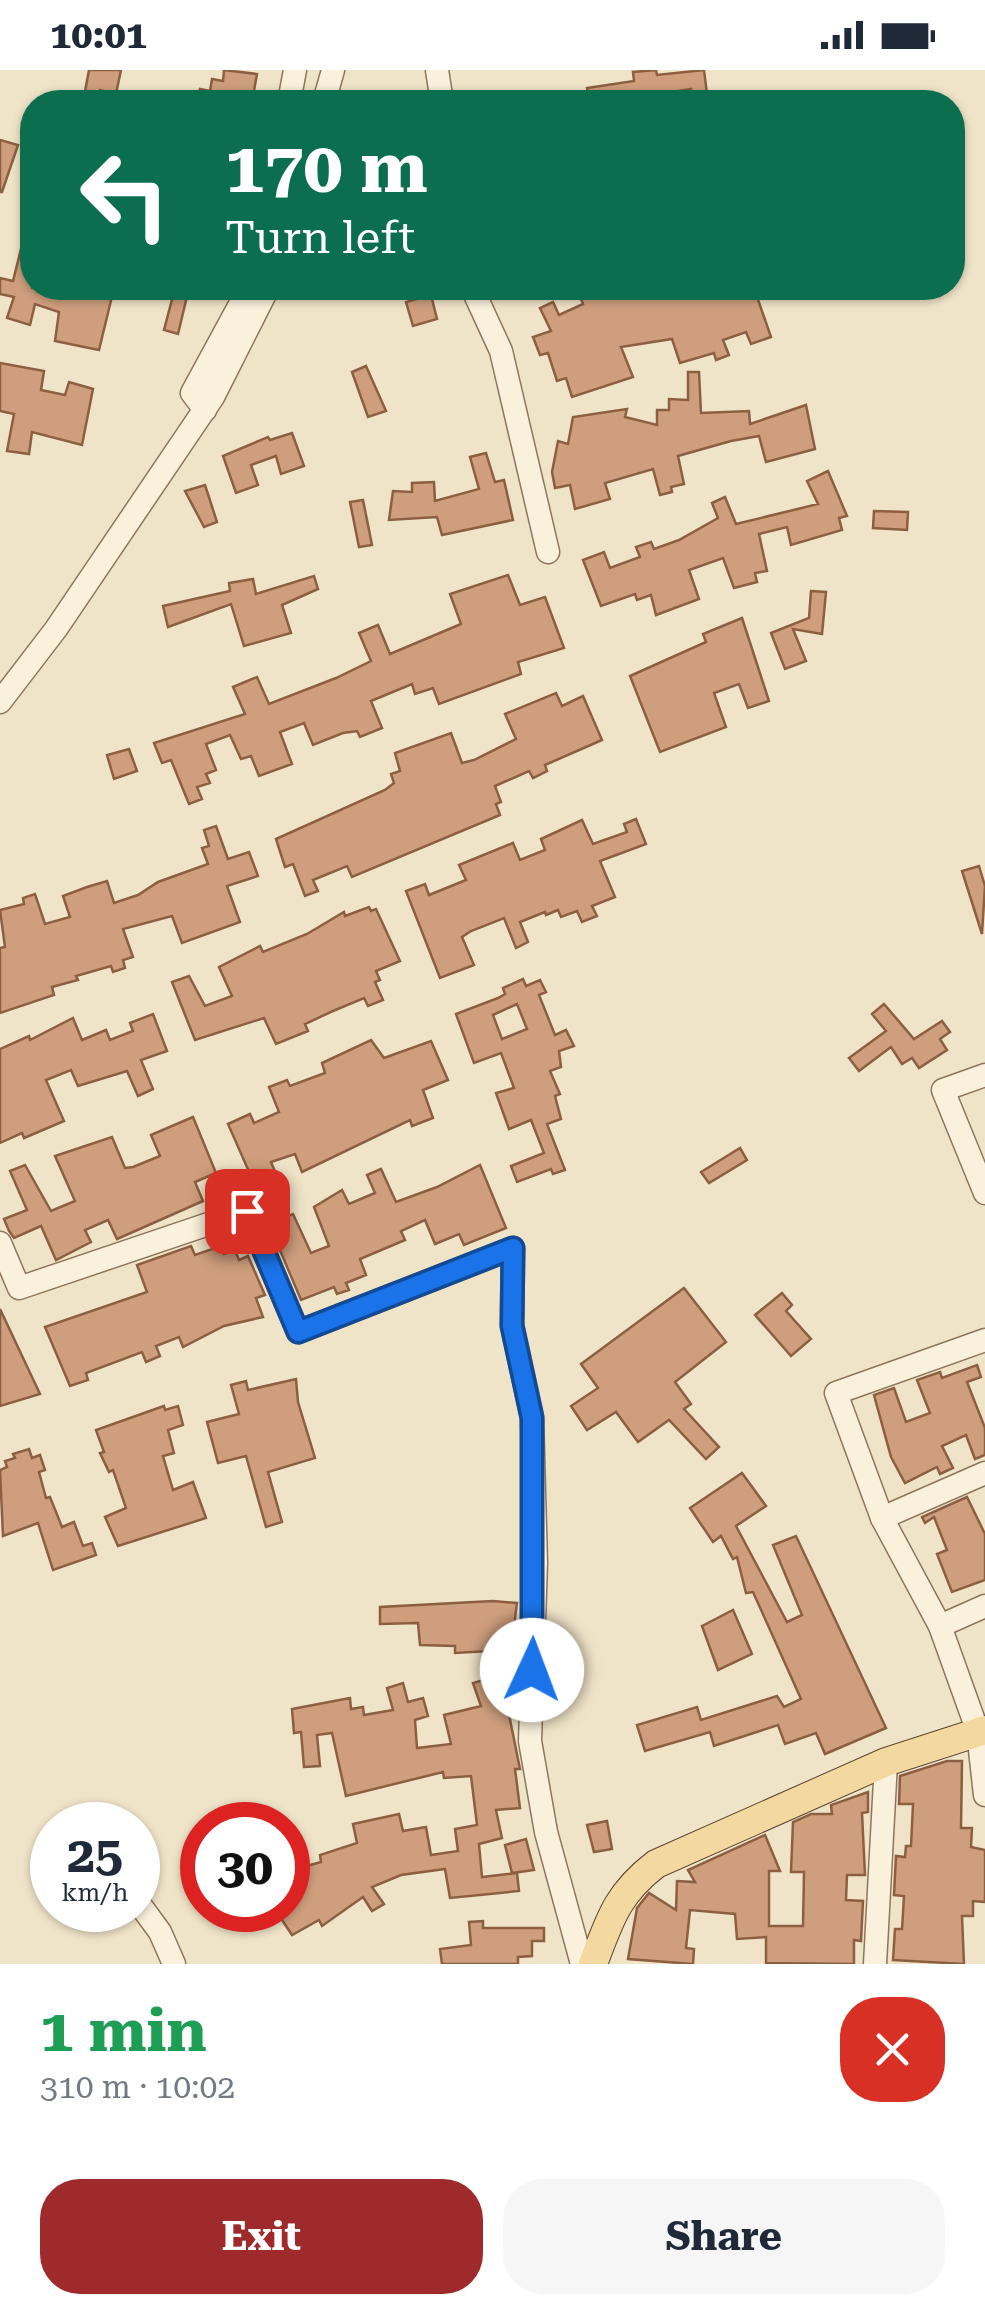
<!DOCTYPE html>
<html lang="en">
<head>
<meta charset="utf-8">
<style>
	:root { --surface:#fff; --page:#f6f6f7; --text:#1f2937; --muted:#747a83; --accent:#9e2a2b }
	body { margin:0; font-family:"Roboto Serif",serif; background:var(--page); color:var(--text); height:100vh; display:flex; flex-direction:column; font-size:38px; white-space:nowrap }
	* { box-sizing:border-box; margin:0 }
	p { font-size:32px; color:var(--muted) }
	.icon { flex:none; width:55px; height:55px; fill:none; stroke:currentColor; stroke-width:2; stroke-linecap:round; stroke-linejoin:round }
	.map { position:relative; height:1894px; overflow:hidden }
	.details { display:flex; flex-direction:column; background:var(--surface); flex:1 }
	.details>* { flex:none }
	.hud { position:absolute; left:20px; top:20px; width:945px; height:210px; border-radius:40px; box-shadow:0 2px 8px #0004; background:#0b6e4f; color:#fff; overflow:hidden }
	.speed { position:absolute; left:30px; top:1732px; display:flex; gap:20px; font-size:50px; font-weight:700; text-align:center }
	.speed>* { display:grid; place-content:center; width:130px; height:130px; border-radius:50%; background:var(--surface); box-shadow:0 2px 8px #0004; line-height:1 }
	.speed small { font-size:25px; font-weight:400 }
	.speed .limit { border:15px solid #d22; background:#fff; color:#111 }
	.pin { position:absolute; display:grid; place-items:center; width:85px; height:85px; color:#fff; margin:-42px; border-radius:20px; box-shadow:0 5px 15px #0006 }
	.me { position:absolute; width:110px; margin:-55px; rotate:2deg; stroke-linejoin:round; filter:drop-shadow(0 0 8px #0008) }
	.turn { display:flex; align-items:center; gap:35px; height:210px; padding:0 40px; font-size:45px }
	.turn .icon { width:130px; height:130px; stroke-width:2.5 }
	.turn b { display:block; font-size:70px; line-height:85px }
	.round { display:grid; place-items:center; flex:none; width:105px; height:105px; border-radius:40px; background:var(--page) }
	.headline { display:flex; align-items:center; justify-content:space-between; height:170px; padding:0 40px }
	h1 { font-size:60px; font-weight:700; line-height:75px; color:#1e9e55 }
	.button { display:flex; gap:20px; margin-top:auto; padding:20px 40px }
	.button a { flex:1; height:115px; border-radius:40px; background:var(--accent); color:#fff; font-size:40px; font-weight:700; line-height:115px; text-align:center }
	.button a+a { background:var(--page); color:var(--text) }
	.status { display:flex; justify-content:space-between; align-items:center; height:70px; padding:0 50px; background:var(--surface); direction:ltr }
	.status svg { height:28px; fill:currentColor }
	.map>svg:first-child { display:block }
</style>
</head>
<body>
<div class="status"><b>10:01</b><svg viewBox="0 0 49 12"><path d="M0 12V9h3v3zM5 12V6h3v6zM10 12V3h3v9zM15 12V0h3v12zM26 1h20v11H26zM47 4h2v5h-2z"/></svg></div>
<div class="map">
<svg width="985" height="1894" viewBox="0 0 985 1894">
	<rect width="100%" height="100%" fill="#f0e4c8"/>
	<!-- building -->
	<g fill="#cf9f7d" stroke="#8d5f41" stroke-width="2.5" fill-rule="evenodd">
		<polygon points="89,0 121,0 116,24 100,20 98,32 83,32"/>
		<polygon points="224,0 257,4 252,32 198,32 200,19 210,21 212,9 223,11"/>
		<polygon points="656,0 657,5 704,0 708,32 693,32 691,19 635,28 636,32 590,32 587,18 634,11 633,2"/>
		<polygon points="0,70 18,75 2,122 0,122"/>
		<polygon points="28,151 32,152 32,218 59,222 60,218 114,218 99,280 55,271 59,242 35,234 30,255 7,248 14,227 0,224 0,208 13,211"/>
		<polygon points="175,218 189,218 178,264 164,260"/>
		<polygon points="614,218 676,218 678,224 694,218 754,218 771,267 751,274 746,262 723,270 729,285 716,290 714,283 680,293 672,269 621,277 633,307 572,327 566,308 557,311 548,283 540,285 533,267 551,261 540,238 553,232 559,245 583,234 581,229"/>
		<polygon points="431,225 437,249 413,256 406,232"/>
		<polygon points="0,293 44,301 41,320 65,325 69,312 93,319 82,375 32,362 29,384 7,381 14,344 0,341"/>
		<polygon points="366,296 386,341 368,347 352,302"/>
		<polygon points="688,302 699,302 701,343 749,341 750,354 806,335 815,379 766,392 759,366 731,371 678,386 684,414 671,417 672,422 660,425 653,399 605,413 610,429 575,439 570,415 555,418 552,402 558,371 568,374 573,347 627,339 625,347 657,355 657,340 669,340 669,329 688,330"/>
		<polygon points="292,363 304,396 281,404 276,386 251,395 258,415 236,423 223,386 268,367 270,370"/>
		<polygon points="486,383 495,412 504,410 513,450 442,465 437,447 389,450 393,421 412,422 412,413 434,412 435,431 479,419 470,387"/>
		<polygon points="828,401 847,446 839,448 842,460 791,475 787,457 759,464 767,501 755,503 757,512 734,518 723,488 689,500 699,529 656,545 651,525 637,530 635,524 601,536 583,490 604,482 610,498 640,487 636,477 651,472 654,479 679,470 718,448 712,433 725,427 736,454 818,434 807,411"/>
		<polygon points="205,415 217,452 204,457 185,421"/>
		<polygon points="363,430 372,475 359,477 350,432"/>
		<polygon points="874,441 908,442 907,460 873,458"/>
		<polygon points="508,505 520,535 545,527 564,578 518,592 521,604 439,634 433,618 415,624 412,614 371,631 382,658 360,667 357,661 343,663 313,675 304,653 280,662 292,694 259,706 251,686 241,689 230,665 206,674 216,700 206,704 210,713 197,717 202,729 189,734 171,690 162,693 154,673 245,644 233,617 257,607 269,634 336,608 371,591 359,563 378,555 390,584 461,554 450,524"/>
		<polygon points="314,506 318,519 282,535 291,563 244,576 231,534 168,557 163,536 230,521 229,513 253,509 256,524"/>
		<polygon points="811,521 826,522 822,564 793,559 806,591 785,599 771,563 809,548"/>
		<polygon points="742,548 769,631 748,638 739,614 714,623 726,657 660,682 630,606 706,572 703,564"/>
		<polygon points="556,623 562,636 583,626 602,670 545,695 547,701 533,708 529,701 495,716 501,732 496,734 500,745 352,807 347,796 313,810 318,821 305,826 293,794 285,797 276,769 385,720 394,713 391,704 400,701 395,683 451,663 462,693 474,690 516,669 505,644"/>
		<polygon points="129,679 137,701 114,709 107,685"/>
		<polygon points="636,749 646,774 600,791 615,827 592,836 597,846 582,852 577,841 561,847 558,840 546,845 545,842 520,852 528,872 516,878 504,848 471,861 462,867 474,895 440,908 406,821 425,814 429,825 466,810 459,795 513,773 520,790 545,780 541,769 582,750 593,774 627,762 624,754"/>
		<polygon points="216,756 228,789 249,782 258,806 227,816 240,852 182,873 172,846 123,859 133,887 123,890 125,898 113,902 111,896 76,906 78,910 52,917 54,925 0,943 0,878 5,877 0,840 24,834 23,828 35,824 45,854 70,847 63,826 87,817 107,811 114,833 138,825 158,812 208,794 202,778 209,776 204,760"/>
		<polygon points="979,796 985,816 982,864 962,801"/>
		<polygon points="369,837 371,841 376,839 400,891 376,901 380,910 375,912 383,930 368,936 364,928 333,941 305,954 308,961 276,974 264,948 195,970 172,912 189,906 205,936 232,926 219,897 260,876 263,882 307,864 344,842 345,846"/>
		<path d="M523,909L526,916L540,910L546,922L539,925L555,965L566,960L574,976L559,981L561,997L550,1001L560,1024L555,1026L561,1049L547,1054L565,1100L553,1104L551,1099L517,1112L511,1096L544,1083L531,1050L509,1059L496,1023L514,1018L501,983L474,993L456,944L498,928L505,924L503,918ZM517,934L527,959L502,969L493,945Z"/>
		<polygon points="884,934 914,969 942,951 950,962 940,969 947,980 919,998 912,988 902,994 891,977 859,1001 849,988 886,961 872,944"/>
		<polygon points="153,944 167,981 141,990 153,1019 138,1026 127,1001 78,1016 71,1000 46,1010 64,1051 24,1068 22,1063 0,1073 0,979 29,966 30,970 73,948 82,970 106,960 110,970 133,961 130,953"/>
		<polygon points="371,970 384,988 431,971 448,1010 423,1020 433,1048 412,1056 410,1050 302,1102 295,1084 271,1092 279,1111 257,1120 228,1054 250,1044 254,1053 279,1042 269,1017 287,1010 290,1016 325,1003 322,993"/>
		<polygon points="193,1047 216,1103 195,1112 203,1131 117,1169 108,1150 85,1160 91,1172 56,1190 41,1156 14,1168 9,1161 4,1149 27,1140 10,1101 25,1095 51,1141 75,1131 55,1086 112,1067 125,1098 133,1097 160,1086 151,1065"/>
		<polygon points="740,1078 747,1090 709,1113 701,1102"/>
		<polygon points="480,1095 506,1158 464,1175 459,1164 435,1174 425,1150 401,1161 405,1170 360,1189 366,1205 346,1213 349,1220 337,1224 334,1217 301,1230 269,1154 293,1144 311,1183 329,1176 314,1137 342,1120 349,1134 375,1123 367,1105 381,1099 396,1132 437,1117"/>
		<polygon points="191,1176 195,1185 221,1176 224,1184 235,1180 239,1190 248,1186 265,1225 256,1228 263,1247 224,1256 183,1277 179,1267 156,1276 160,1286 146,1292 142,1282 86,1303 88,1310 70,1316 45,1257 147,1222 137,1195"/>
		<polygon points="684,1218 726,1272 675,1312 691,1334 684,1339 719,1377 706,1389 669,1350 638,1372 616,1342 587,1360 571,1336 598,1318 581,1294"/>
		<polygon points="782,1223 792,1235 786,1241 811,1269 791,1286 755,1245"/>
		<polygon points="0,1239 40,1324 0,1336"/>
		<polygon points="977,1295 981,1307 967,1312 985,1358 985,1385 975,1389 966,1365 942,1376 953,1398 940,1404 937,1397 905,1413 891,1387 874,1325 894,1318 906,1352 930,1343 917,1310 940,1302 942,1308"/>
		<polygon points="296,1309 298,1332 315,1388 268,1402 282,1452 266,1457 246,1386 218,1393 207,1352 239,1344 231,1315 246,1311 248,1320"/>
		<polygon points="164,1336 165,1340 178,1336 183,1355 168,1360 174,1383 163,1386 173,1420 193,1412 206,1448 118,1476 105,1447 126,1438 113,1400 109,1402 100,1383 104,1382 96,1360"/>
		<polygon points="29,1379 32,1388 40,1385 45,1400 39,1402 46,1428 50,1427 62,1457 74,1452 83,1476 92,1473 96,1485 53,1500 38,1453 3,1466 0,1400 7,1397 5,1391 15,1388 13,1384"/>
		<polygon points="742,1403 766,1436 736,1456 787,1552 802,1545 773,1475 796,1466 886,1658 825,1684 816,1663 785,1674 778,1655 714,1676 710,1662 645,1681 637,1655 697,1637 701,1650 777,1626 784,1637 801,1629 753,1522 746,1523 737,1487 733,1489 721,1466 713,1472 690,1438"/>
		<polygon points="967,1427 985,1464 985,1510 952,1522 937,1484 947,1480 934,1447 925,1453 922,1447"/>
		<polygon points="493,1531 517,1533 511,1580 488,1577 489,1581 455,1583 455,1576 420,1575 418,1553 380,1554 380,1537"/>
		<polygon points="733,1540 752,1584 718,1600 702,1556"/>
		<polygon points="501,1605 520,1699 515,1699 520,1738 496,1740 502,1768 479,1774 482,1807 517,1803 519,1821 450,1828 445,1799 401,1805 372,1817 384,1834 372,1841 363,1827 322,1856 319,1850 292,1865 280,1847 293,1838 288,1830 288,1801 321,1792 320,1785 357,1773 353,1754 399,1744 403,1761 426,1757 431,1785 458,1781 455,1759 477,1755 471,1706 444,1708 443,1702 346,1726 332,1663 317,1665 320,1696 304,1697 301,1662 294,1663 292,1639 350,1628 351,1639 363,1637 364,1645 393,1640 387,1618 403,1613 408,1632 423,1628 428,1646 415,1650 417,1678 451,1674 444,1645 481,1636 473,1613"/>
		<polygon points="947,1691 962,1691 961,1758 972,1758 971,1777 985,1780 985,1832 973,1831 973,1846 962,1846 964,1894 893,1890 895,1859 902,1859 904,1826 894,1825 896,1786 905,1787 906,1776 911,1776 913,1734 899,1734 900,1706"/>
		<polygon points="868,1722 868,1742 862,1743 865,1805 847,1805 846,1830 863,1831 861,1871 854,1870 854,1894 766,1893 766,1867 737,1869 735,1844 690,1840 686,1878 694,1879 693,1894 628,1889 637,1838 649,1823 676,1840 677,1811 695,1812 688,1800 765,1765 780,1801 769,1801 769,1856 803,1856 804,1802 791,1802 793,1752 811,1744 832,1744 831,1735"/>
		<polygon points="607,1751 612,1779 594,1782 587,1755"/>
		<polygon points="526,1769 534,1800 512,1803 505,1775"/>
		<polygon points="483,1851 483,1858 544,1858 544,1871 532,1871 532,1886 518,1887 518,1894 442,1894 440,1879 471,1875 469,1852"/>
	</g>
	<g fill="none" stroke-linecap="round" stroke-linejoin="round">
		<!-- minor casing -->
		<g stroke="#8d765c" stroke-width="25">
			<g id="minor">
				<polyline points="437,0 442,32"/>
				<polyline points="289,32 295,0"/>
				<polyline points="324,32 333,0"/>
				<polyline points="472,218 501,281 548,482"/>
				<polyline points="205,340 192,323 249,218"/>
				<polyline points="0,632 56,559 213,327 268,218"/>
				<polyline points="985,1005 943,1020 985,1123"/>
				<polyline points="0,1173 19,1218 247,1141 298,1262 513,1178 512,1255 532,1347 536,1493 530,1671 546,1762 582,1894"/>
				<polyline points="985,1270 836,1323 882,1448 940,1556 978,1662 985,1725"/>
				<polyline points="882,1448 985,1403"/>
				<polyline points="940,1556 985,1536"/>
				<polyline points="138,1832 160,1862 174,1894"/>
				<polyline points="875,1894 886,1692"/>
			</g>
		</g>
		<!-- major casing -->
		<g stroke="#5b4430" stroke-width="30">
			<path id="major" d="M593,1894C610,1849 617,1824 656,1794L886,1692L985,1660"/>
		</g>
		<!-- minor -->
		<use href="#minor" stroke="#faf1dc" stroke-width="22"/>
		<!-- major -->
		<use href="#major" stroke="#f3d9a0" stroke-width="28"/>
	</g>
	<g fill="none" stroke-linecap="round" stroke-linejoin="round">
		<!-- route casing -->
		<g stroke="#114b97" stroke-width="25">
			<polyline id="route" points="247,1141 298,1262 513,1178 512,1256 532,1348 532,1600"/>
		</g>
		<!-- route -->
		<use href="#route" stroke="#1a73e8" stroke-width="18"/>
	</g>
</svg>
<div class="speed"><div>25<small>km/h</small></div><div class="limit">30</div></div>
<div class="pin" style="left:247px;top:1141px;background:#d93025"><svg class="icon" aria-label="arrive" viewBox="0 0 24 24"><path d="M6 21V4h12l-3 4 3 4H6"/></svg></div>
<svg class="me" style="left:532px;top:1600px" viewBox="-20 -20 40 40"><circle r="19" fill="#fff"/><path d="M0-13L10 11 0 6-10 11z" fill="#1a73e8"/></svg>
<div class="hud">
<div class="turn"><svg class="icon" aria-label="left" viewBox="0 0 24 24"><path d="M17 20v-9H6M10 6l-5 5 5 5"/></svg><div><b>170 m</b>Turn left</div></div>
</div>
</div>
<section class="details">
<div class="headline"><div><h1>1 min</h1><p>310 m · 10:02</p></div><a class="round" style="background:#d93025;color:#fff"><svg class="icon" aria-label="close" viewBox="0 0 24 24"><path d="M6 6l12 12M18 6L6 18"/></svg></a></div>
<div class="button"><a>Exit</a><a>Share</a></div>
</section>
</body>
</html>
